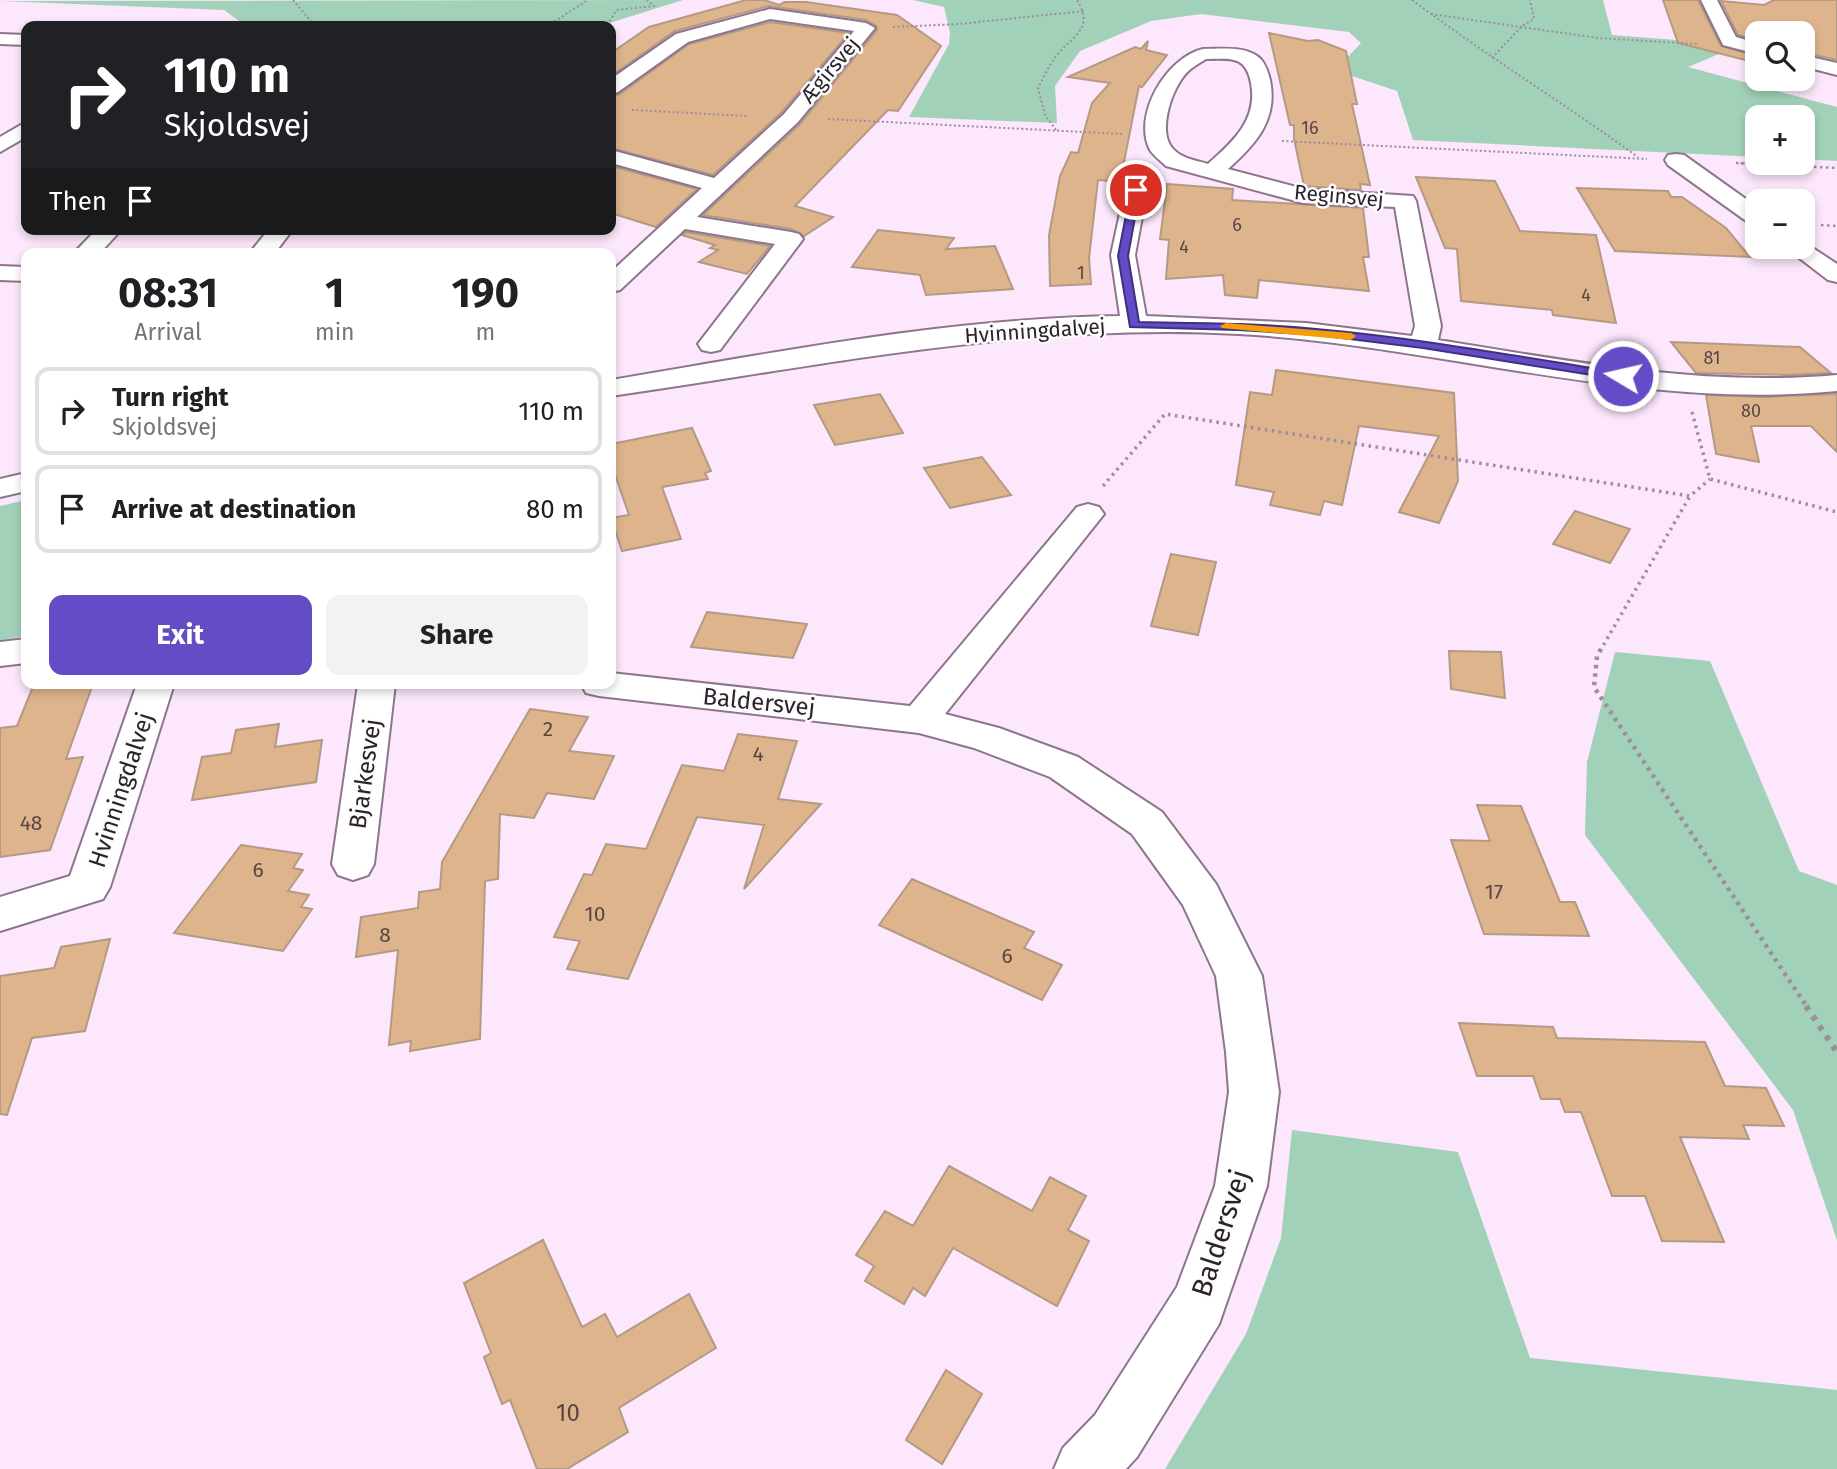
<!DOCTYPE html>
<html lang="en">
<head>
<meta charset="utf-8">
<style>
	:root { --surface:#fff; --page:#f2f2f2; --text:#202124; --muted:#757577; --line:#e0e0e0; --accent:#634cc5 }
	body { margin:0; font-family:"Fira Sans",sans-serif; background:var(--page); color:var(--text); height:100vh; display:flex; flex-direction:column; font-size:26px; white-space:nowrap }
	* { box-sizing:border-box; margin:0 }
	p { font-size:23px; color:var(--muted) }
	.icon { flex:none; width:38px; height:38px; fill:none; stroke:currentColor; stroke-width:2; stroke-linecap:round; stroke-linejoin:round }
	.map { position:relative; flex:1; overflow:hidden }
	.side { position:absolute; left:21px; top:248px; width:595px; height:441px; display:flex; flex-direction:column; background:var(--surface); border-radius:14px; box-shadow:0 4px 10px #0003 }
	.side>* { flex:none }
	.hud { position:absolute; left:21px; top:21px; width:595px; height:214px; border-radius:14px; box-shadow:0 4px 10px #0003; background:#202124; color:#fff; overflow:hidden }
	.fabs { position:absolute; left:1745px; top:21px; display:grid; gap:14px }
	.fabs a { display:grid; place-items:center; width:70px; height:70px; border-radius:14px; background:var(--surface); box-shadow:0 4px 10px #0003; font-size:35px }
	.pin { position:absolute; display:grid; place-items:center; width:60px; height:60px; color:#fff; margin:-30px; border:4px solid #fff; border-radius:50%; box-shadow:0 2px 7px #0007 }
	.me { position:absolute; width:77px; margin:-38px; rotate:279deg; stroke-linejoin:round; filter:drop-shadow(0 0 5px #0008) }
	.turn { display:flex; align-items:center; gap:24px; height:147px; padding:0 28px; font-size:32px }
	.turn .icon { width:91px; height:91px; stroke-width:2.5 }
	.turn b { display:block; font-size:49px; line-height:60px }
	.then { display:flex; align-items:center; height:66px; padding:0 28px; background:#0003; gap:14px; font-size:26px }
	.eta { display:flex; justify-content:space-evenly; align-items:center; height:119px; text-align:center }
	.eta b { font-size:42px; font-weight:700; line-height:49px }
	.cta { display:flex; gap:14px; margin-top:auto; padding:14px 28px }
	.cta a { flex:1; height:80px; border-radius:14px; background:var(--accent); color:#fff; font-size:28px; font-weight:700; line-height:80px; text-align:center }
	.cta a+a { background:var(--page); color:var(--text) }
	ul { padding:0; list-style:none }
	li { display:flex; align-items:center; gap:21px; height:88px; margin:0 14px 10px; padding:0 14px; border:4px solid var(--line); border-radius:14px }
	li div { flex:1 }
	li b { display:block; font-size:26px }
	li em { font-style:normal }
	.map>svg:first-child { display:block }
</style>
</head>
<body>
<div class="map">
<svg width="1837" height="1469" viewBox="0 0 1837 1469">
	<rect width="100%" height="100%" fill="#fce7fc"/>
	<!-- green -->
	<g fill="#a2d1b9">
		<polygon points="683,0 600,26 246,26 224,10 0,1"/>
		<polygon points="913,0 1603,0 1612,35 1715,43 1733,48 1688,67 1837,107 1837,161 1803,159 1802,117 1757,117 1757,157 1413,140 1397,91 1349,75 1344,61 1361,43 1349,32 1201,14 1151,21 1080,51 1055,86 1057,123 909,117 949,44 950,33 944,7"/>
		<polygon points="26,500 26,636 0,640 0,506"/>
		<polygon points="1615,652 1710,661 1799,871 1837,885 1837,1240 1793,1110 1585,835 1587,762"/>
		<polygon points="1292,1130 1458,1152 1530,1358 1837,1390 1837,1469 1165,1469 1246,1334 1281,1238"/>
	</g>
	<!-- building -->
	<g fill="#deb48d" stroke="#b49a83" stroke-width="2">
		<polygon points="746,0 764,0 779,5 785,2 806,2 897,15 941,46 898,111 888,110 795,206 833,217 804,236 791,229 703,215 800,124 877,30 876,26 866,20 769,6 675,31 611,76 611,53 649,27"/>
		<polygon points="1663,0 1698,0 1721,46 1757,56 1757,63 1678,43"/>
		<polygon points="1774,0 1837,0 1837,60 1802,52 1802,33 1757,33 1757,40 1738,35 1721,1 1764,5"/>
		<polygon points="770,22 849,33 782,112 713,175 611,148 611,96 620,94 689,44"/>
		<polygon points="1269,33 1308,41 1318,40 1346,51 1357,104 1352,104 1370,185 1360,184 1361,190 1304,186 1294,139 1294,125 1290,125"/>
		<polygon points="1148,41 1146,50 1167,55 1142,87 1139,86 1120,182 1098,180 1089,258 1091,284 1050,286 1049,235 1060,176 1071,152 1078,153 1092,103 1110,83 1068,77 1135,47 1141,49"/>
		<polygon points="611,166 697,189 656,227 611,213"/>
		<polygon points="1416,177 1495,181 1520,231 1596,235 1616,323 1553,315 1552,310 1461,301 1457,249 1445,248"/>
		<polygon points="1167,184 1233,189 1232,200 1363,208 1369,257 1363,257 1369,291 1259,280 1257,298 1225,295 1223,275 1166,279 1169,240 1160,239"/>
		<polygon points="1577,188 1668,191 1671,197 1682,197 1726,228 1750,257 1615,251"/>
		<polygon points="878,230 954,238 946,249 995,246 1013,289 926,295 920,275 852,267"/>
		<polygon points="686,232 770,246 747,274 699,262 718,250 710,248 715,245 682,235"/>
		<polygon points="1671,342 1800,347 1831,373 1787,375 1696,373"/>
		<polygon points="1276,370 1454,393 1458,481 1439,523 1399,512 1439,436 1359,426 1342,505 1324,501 1320,515 1270,505 1274,492 1236,485 1250,392 1272,395"/>
		<polygon points="880,394 903,433 835,445 814,405"/>
		<polygon points="1837,394 1837,452 1811,426 1751,426 1759,462 1716,454 1706,395 1762,397"/>
		<polygon points="692,428 711,471 705,473 708,479 662,487 681,539 622,551 611,518 629,515 611,463 611,444"/>
		<polygon points="982,457 1011,495 950,508 924,468"/>
		<polygon points="1575,511 1630,529 1610,563 1553,544"/>
		<polygon points="1171,554 1216,562 1198,635 1151,626"/>
		<polygon points="707,612 807,624 793,658 691,647"/>
		<polygon points="1449,651 1501,652 1505,698 1451,689"/>
		<polygon points="34,684 93,684 66,759 83,757 50,850 0,857 0,728 17,726"/>
		<polygon points="530,709 588,717 569,751 614,756 594,799 547,793 534,818 500,814 498,879 485,881 480,1039 410,1051 411,1041 389,1045 398,950 356,957 361,917 418,908 419,892 440,889 442,862"/>
		<polygon points="279,724 275,747 322,740 316,782 192,800 202,757 231,753 236,730"/>
		<polygon points="738,734 797,741 778,799 821,804 744,889 764,825 697,817 628,979 567,969 580,941 554,937 584,874 592,875 606,844 646,849 682,765 724,771"/>
		<polygon points="1477,805 1521,806 1560,902 1575,902 1589,936 1484,934 1451,840 1490,841"/>
		<polygon points="241,845 302,854 293,868 303,870 288,891 309,895 301,907 312,909 283,951 174,933"/>
		<polygon points="912,879 1034,932 1024,948 1062,965 1042,1000 879,925"/>
		<polygon points="110,939 85,1031 32,1038 7,1115 0,1114 0,976 54,968 61,947"/>
		<polygon points="1459,1023 1553,1027 1557,1038 1705,1042 1725,1086 1766,1088 1784,1126 1743,1125 1749,1139 1680,1137 1724,1242 1662,1241 1645,1196 1612,1196 1581,1112 1565,1112 1560,1099 1541,1099 1533,1076 1477,1076"/>
		<polygon points="949,1166 1032,1211 1050,1177 1086,1196 1068,1230 1089,1241 1057,1306 953,1248 925,1296 913,1288 904,1304 865,1281 874,1266 856,1255 885,1211 913,1226"/>
		<polygon points="543,1240 582,1327 605,1314 617,1337 689,1294 716,1348 619,1408 628,1432 567,1469 537,1469 510,1400 502,1404 484,1357 491,1353 464,1283"/>
		<polygon points="946,1370 982,1394 942,1464 906,1440"/>
	</g>
	<g fill="none" stroke-linecap="round" stroke-linejoin="round">
		<!-- minor casing -->
		<g stroke="#8d768d" stroke-width="4">
			<g id="minor">
				<polygon points="1701,0 1717,0 1736,37 1757,43 1757,54 1723,45"/>
				<polygon points="770,9 866,23 875,28 798,122 697,217 791,232 799,234 803,239 720,350 711,352 702,350 698,344 775,244 685,229 620,290 611,292 611,272 702,188 611,163 611,150 714,178 784,114 854,31 770,19 688,42 618,92 611,94 611,79 676,34"/>
				<polygon points="0,34 26,35 26,45 0,44"/>
				<path d="M1203,49C1220,49 1243,46 1257,56C1265,61 1268,72 1270,80C1278,120 1256,144 1228,169L1304,189L1413,196L1416,201L1441,326L1438,340C1570,361 1703,387 1837,375V391C1637,411 1439,345 1239,334C1025,322 821,366 611,396V380C779,352 949,318 1120,316L1111,255L1125,190L1128,185H1144L1147,190L1135,255L1146,316L1306,323L1412,336L1415,326L1395,207L1303,203L1166,166C1161,161 1154,156 1150,150C1132,115 1167,57 1203,49ZM1206,59C1230,59 1246,55 1251,83C1258,119 1234,141 1208,164C1196,160 1182,159 1173,149C1158,133 1170,96 1181,80C1187,70 1196,65 1206,59Z"/>
				<polygon points="1802,55 1837,63 1837,75 1802,66"/>
				<polygon points="26,122 26,137 0,152 0,137"/>
				<polygon points="1676,154 1684,155 1757,207 1757,225 1749,223 1668,165 1665,160 1668,155"/>
				<polygon points="97,229 122,229 99,254 73,254"/>
				<polygon points="269,229 293,229 274,254 249,254"/>
				<polygon points="1802,241 1837,264 1837,282 1828,280 1785,247 1802,247"/>
				<polygon points="0,266 26,267 26,281 0,280"/>
				<polygon points="26,473 26,491 0,497 0,479"/>
				<polygon points="1088,504 1099,507 1104,514 945,714 999,728 1078,757 1162,812 1216,884 1262,976 1279,1092 1267,1186 1219,1324 1137,1457 1126,1469 1054,1469 1063,1448 1095,1415 1177,1287 1215,1186 1229,1092 1226,1052 1216,976 1183,905 1132,834 1050,777 974,748 919,733 599,696 586,693 581,684 611,684 611,673 910,706 1077,507"/>
				<polygon points="26,639 26,663 0,666 0,642"/>
				<polygon points="137,684 174,684 110,887 103,899 0,931 0,897 70,876"/>
				<polygon points="358,684 395,684 374,864 368,875 353,880 338,875 332,864"/>
			</g>
		</g>
		<!-- path-far4 -->
		<g stroke="#9d8d9d" stroke-width="2" stroke-dasharray="2 2.5" stroke-linecap="butt">
			<polyline points="293,0 314,25 320,26"/>
			<path d="M1412,0C1486,55 1563,103 1638,157"/>
			<polyline points="1431,14 1598,38 1698,44"/>
			<polyline points="546,26 555,21"/>
			<polyline points="587,26 555,21 588,0"/>
			<polyline points="597,26 609,22 617,10 654,6 647,0"/>
			<polyline points="893,27 959,24 1084,11"/>
			<polyline points="1492,58 1522,26 1534,19 1530,0"/>
			<polyline points="632,110 749,116"/>
			<polyline points="828,119 1123,134"/>
			<path d="M1056,130L1045,115L1038,88C1043,78 1048,68 1054,59C1069,37 1096,31 1077,0"/>
			<polyline points="1282,141 1647,159"/>
			<polyline points="1736,163 1760,164"/>
		</g>
		<!-- path-far3 -->
		<g stroke="#9d8d9d" stroke-width="2.5" stroke-dasharray="2.5 3.5" stroke-linecap="butt">
			<polyline points="1736,163 1837,168"/>
			<polyline points="1821,225 1837,226"/>
		</g>
		<!-- path-far2 -->
		<g stroke="#9d8d9d" stroke-width="3.5" stroke-dasharray="2.5 4.5" stroke-linecap="butt">
			<polyline points="1692,412 1710,479 1837,512"/>
			<polyline points="1103,486 1165,414 1690,496 1710,479"/>
			<polyline points="1600,651 1690,496"/>
		</g>
		<!-- path-far1 -->
		<polyline stroke="#9d8d9d" stroke-width="4.5" stroke-dasharray="3.5 5" stroke-linecap="butt" points="1601,649 1597,656 1594,687 1807,1007"/>
		<!-- path -->
		<polyline stroke="#9d8d9d" stroke-width="6" stroke-dasharray="5 7" stroke-linecap="butt" points="1806,1006 1837,1052"/>
		<!-- minor -->
		<use href="#minor" fill="#fff" fill-rule="evenodd"/>
	</g>
	<!-- route -->
	<path fill="#634cc5" stroke="#403180" stroke-width="2" d="M1136,187L1140,190L1128,256L1139,322C1198,323 1257,323 1316,329C1419,338 1521,357 1623,373L1629,376L1623,380L1423,348L1317,335L1239,330L1130,327L1118,256L1131,190Z"/>
	<!-- slow -->
	<polygon fill="#f59e0b" points="1226,323 1351,333 1356,336 1351,340 1222,328 1220,326"/>
	<g text-anchor="middle" stroke-width="5" stroke-linejoin="round" paint-order="stroke">
		<!-- far-number labels -->
		<g font-size="18" fill="#584644">
			<text x="1310" y="134">16</text>
			<text x="1237" y="231">6</text>
			<text x="1184" y="253">4</text>
			<text x="1081" y="279">1</text>
			<text x="1586" y="301">4</text>
			<text x="1712" y="364">81</text>
			<text x="1751" y="417">80</text>
		</g>
		<!-- far-street labels -->
		<g font-size="21" fill="#2b222b" stroke="#fcfcfc">
			<text transform="translate(830 70) rotate(-50)" y="7">Ægirsvej</text>
			<text transform="translate(1339 196) rotate(5)" y="7">Reginsvej</text>
			<text transform="translate(1035 331) rotate(-4)" y="7">Hvinningdalvej</text>
		</g>
		<!-- number labels -->
		<g font-size="21" fill="#584644">
			<text x="548" y="736">2</text>
			<text x="758" y="761">4</text>
			<text x="31" y="830">48</text>
			<text x="258" y="877">6</text>
			<text x="1494" y="899">17</text>
			<text x="595" y="921">10</text>
			<text x="385" y="942">8</text>
			<text x="1007" y="963">6</text>
		</g>
		<!-- street labels -->
		<g font-size="24" fill="#2b222b" stroke="#fcfcfc">
			<text transform="translate(759 702) rotate(6)" y="8">Baldersvej</text>
			<text transform="translate(365 774) rotate(-82)" y="8">Bjarkesvej</text>
			<text transform="translate(121 790) rotate(-72)" y="8">Hvinningdalvej</text>
		</g>
		<!-- near-number labels -->
		<g font-size="24" fill="#584644">
			<text x="568" y="1421">10</text>
		</g>
		<!-- near-street labels -->
		<g font-size="28" fill="#2b222b" stroke="#fcfcfc">
			<text transform="translate(1220 1233) rotate(-72)" y="10">Baldersvej</text>
		</g>
	</g>
</svg>
<div class="fabs">
<a><svg class="icon" aria-label="search" viewBox="0 0 24 24"><circle cx="10" cy="10" r="6"/><path d="M15 15l6 6"/></svg></a>
<a>+</a>
<a>−</a>
</div>
<div class="pin" style="left:1136px;top:190px;background:#d93025"><svg class="icon" aria-label="arrive" viewBox="0 0 24 24"><path d="M6 21V4h12l-3 4 3 4H6"/></svg></div>
<svg class="me" style="left:1623px;top:376px" viewBox="-20 -20 40 40"><circle r="17" fill="#634cc5" stroke="#fff" stroke-width="3"/><path d="M0-11L8 9 0 5-8 9z" fill="#fff"/></svg>
<div class="hud">
<div class="turn"><svg class="icon" aria-label="right" viewBox="0 0 24 24"><path d="M7 20v-9h11M14 6l5 5-5 5"/></svg><div><b>110 m</b>Skjoldsvej</div></div>
<div class="then">Then<svg class="icon" aria-label="arrive" viewBox="0 0 24 24"><path d="M6 21V4h12l-3 4 3 4H6"/></svg></div>
</div>
<section class="side">
<div class="eta">
<div><b>08:31</b><p>Arrival</p></div>
<div><b>1</b><p>min</p></div>
<div><b>190</b><p>m</p></div>
</div>
<ul>
<li><svg class="icon" aria-label="right" viewBox="0 0 24 24"><path d="M7 20v-9h11M14 6l5 5-5 5"/></svg><div><b>Turn right</b><p>Skjoldsvej</p></div><em>110 m</em></li>
<li><svg class="icon" aria-label="arrive" viewBox="0 0 24 24"><path d="M6 21V4h12l-3 4 3 4H6"/></svg><div><b>Arrive at destination</b></div><em>80 m</em></li>
</ul>
<div class="cta"><a>Exit</a><a>Share</a></div>
</section>
</div>
</body>
</html>
